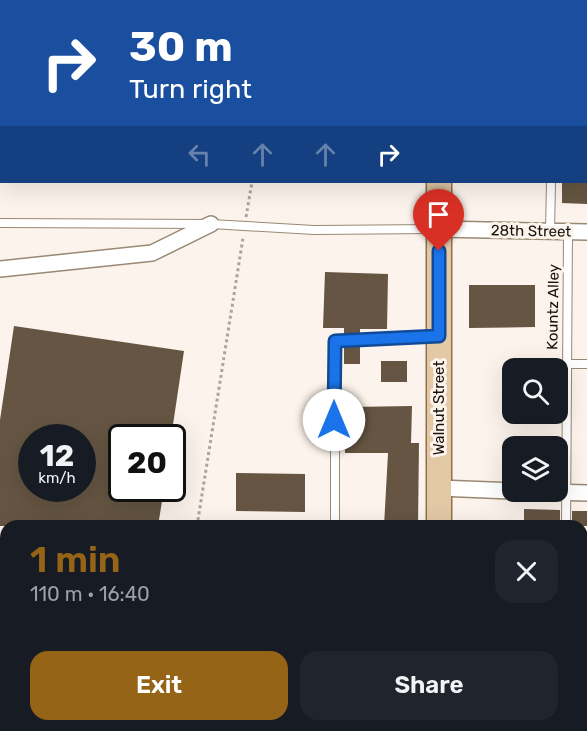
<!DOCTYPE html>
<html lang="en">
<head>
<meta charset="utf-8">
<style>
	:root { --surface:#171b24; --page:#20242c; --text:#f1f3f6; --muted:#9ea1a6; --accent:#966417 }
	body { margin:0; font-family:Rubik,sans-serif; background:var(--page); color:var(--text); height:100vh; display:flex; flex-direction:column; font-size:22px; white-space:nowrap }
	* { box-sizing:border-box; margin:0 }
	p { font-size:20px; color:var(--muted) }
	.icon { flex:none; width:33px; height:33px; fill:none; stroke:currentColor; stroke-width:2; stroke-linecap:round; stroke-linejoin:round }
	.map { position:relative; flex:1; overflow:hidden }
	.drawer { position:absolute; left:0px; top:520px; width:588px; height:212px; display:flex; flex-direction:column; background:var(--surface); border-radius:18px 18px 0 0; box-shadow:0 6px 24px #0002 }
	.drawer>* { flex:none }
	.banner { position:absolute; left:0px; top:0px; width:588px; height:183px; box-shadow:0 6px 24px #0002; background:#1a4fa0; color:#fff; overflow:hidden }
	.fabs { position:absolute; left:502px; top:358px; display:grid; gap:12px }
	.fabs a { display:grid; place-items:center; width:66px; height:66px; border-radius:12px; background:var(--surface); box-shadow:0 6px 24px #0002; font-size:30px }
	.speed { position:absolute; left:18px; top:424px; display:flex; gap:12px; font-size:30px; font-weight:700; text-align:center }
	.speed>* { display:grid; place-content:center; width:78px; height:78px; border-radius:50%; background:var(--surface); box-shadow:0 6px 24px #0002; line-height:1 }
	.speed small { font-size:15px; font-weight:400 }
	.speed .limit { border:3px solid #111; border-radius:9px; background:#fff; color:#111 }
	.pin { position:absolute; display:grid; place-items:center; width:51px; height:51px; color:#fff; margin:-62px -26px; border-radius:50% 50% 50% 0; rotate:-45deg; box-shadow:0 0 6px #0007 }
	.pin .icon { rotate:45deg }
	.me { position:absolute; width:66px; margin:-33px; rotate:0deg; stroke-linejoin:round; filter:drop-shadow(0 0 4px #0008) }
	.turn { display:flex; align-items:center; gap:21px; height:126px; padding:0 30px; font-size:27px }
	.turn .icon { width:78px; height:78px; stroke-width:2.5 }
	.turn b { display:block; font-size:42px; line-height:51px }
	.lanes { display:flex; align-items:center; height:57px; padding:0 30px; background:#0003; justify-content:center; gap:30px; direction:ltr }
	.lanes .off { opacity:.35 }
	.round { display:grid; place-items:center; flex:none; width:63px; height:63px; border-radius:18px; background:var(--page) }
	.head { display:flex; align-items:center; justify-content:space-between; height:102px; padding:0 30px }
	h1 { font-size:36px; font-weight:600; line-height:45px; color:var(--accent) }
	.button { display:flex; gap:12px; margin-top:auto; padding:12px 30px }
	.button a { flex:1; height:69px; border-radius:18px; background:var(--accent); color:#fff; font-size:24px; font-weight:600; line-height:69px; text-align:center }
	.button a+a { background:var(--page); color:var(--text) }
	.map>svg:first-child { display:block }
</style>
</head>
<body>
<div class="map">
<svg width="587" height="731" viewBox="0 0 587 731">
	<rect width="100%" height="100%" fill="#fcf4ec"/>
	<!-- building -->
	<g fill="#655542" fill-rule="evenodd">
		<polygon points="562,182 587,182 587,204 562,203"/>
		<polygon points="325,272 388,274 387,329 360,329 360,334 344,335 344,328 323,328"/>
		<polygon points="469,285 535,285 535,327 469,328"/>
		<path d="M14,326L184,351L171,438H122V489H164L158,526H0V420ZM32,438H82V489H32Z"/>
		<polygon points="360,346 360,364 344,364 344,347"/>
		<rect x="381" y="361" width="26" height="21"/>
		<polygon points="412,406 411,443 419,443 418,526 384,526 388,453 345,453 344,426 350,425 350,407"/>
		<polygon points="236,473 305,474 305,512 236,511"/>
		<polygon points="524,509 560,510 560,526 524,526"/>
		<rect x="572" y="511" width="15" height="15"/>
	</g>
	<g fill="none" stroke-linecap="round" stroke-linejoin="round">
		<!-- lane casing -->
		<g stroke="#998874" stroke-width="10">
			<g id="lane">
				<polyline points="330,2 330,0"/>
				<polyline points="557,2 557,0"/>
				<polyline points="586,103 587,103"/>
				<polyline points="0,223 211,224 314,230 436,229"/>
				<polyline points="550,231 551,182"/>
				<polyline points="565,364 587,364"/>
				<polyline points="335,526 335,341 435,337"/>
				<polyline points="566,526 568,232"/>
				<polyline points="582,617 587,617"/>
				<polyline points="332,731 332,726"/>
				<polyline points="561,731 561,726"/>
			</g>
		</g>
		<!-- street casing -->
		<g stroke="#998874" stroke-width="18">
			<g id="street">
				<polyline points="439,229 587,232"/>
				<polyline points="0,269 152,253 211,224"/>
				<polyline points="439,488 513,491"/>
				<polyline points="550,492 587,493"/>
			</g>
		</g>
		<!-- primary casing -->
		<g stroke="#907149" stroke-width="27">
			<g id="primary">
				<polyline points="437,0 437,2"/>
				<polyline points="439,182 439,526"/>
				<polyline points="440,726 440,731"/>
			</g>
		</g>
		<!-- path -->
		<g stroke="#aca59d" stroke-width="3" stroke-dasharray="3 3" stroke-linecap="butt">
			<polyline points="278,2 278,0"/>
			<polyline points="246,217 252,182"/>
			<polyline points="197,526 243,238"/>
			<polyline points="165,731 166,726"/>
		</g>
		<!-- lane -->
		<use href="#lane" stroke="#fff" stroke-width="8"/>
		<!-- street -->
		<use href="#street" stroke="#fff" stroke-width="15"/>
		<!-- primary -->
		<use href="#primary" stroke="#e3c8a6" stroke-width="24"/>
	</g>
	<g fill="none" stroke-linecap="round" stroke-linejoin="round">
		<!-- route casing -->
		<g stroke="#114b97" stroke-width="15">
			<polyline id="route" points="334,420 335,341 439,336 439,251"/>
		</g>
		<!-- route -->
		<use href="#route" stroke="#1a73e8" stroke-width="10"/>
	</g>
	<g text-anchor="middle" stroke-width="6" stroke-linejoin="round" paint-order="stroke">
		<!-- street labels -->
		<g font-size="15" fill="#18110a" stroke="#fcf4ec">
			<text transform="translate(531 231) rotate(1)" y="5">28th Street</text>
			<text transform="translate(553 307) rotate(-89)" y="5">Kountz Alley</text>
			<text transform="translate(439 408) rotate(-90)" y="5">Walnut Street</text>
		</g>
	</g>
</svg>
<div class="fabs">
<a><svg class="icon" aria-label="search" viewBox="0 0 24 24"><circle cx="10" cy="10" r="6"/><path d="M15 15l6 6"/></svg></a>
<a><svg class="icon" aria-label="layers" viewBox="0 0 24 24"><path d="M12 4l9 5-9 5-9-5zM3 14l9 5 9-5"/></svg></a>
</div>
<div class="speed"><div>12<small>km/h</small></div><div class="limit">20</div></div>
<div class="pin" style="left:439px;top:251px;background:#d93025"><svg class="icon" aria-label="arrive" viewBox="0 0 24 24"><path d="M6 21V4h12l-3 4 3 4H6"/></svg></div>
<svg class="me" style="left:334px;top:420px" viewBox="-20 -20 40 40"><circle r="19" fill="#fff"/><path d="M0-13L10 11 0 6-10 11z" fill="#1a73e8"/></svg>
<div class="banner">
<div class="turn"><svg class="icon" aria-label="right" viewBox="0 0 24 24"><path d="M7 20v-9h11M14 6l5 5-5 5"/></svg><div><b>30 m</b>Turn right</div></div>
<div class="lanes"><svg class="icon off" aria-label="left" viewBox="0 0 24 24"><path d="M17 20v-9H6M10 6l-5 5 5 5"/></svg><svg class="icon off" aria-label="ahead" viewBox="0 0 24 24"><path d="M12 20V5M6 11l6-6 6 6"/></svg><svg class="icon off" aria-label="ahead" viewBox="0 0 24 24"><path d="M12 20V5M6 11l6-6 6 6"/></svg><svg class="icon" aria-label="right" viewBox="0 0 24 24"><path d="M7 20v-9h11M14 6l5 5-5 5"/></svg></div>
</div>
<section class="drawer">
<div class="head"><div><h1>1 min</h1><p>110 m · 16:40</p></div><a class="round"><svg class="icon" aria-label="close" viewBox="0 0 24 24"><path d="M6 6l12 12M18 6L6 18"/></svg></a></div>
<div class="button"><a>Exit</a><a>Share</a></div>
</section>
</div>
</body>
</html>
